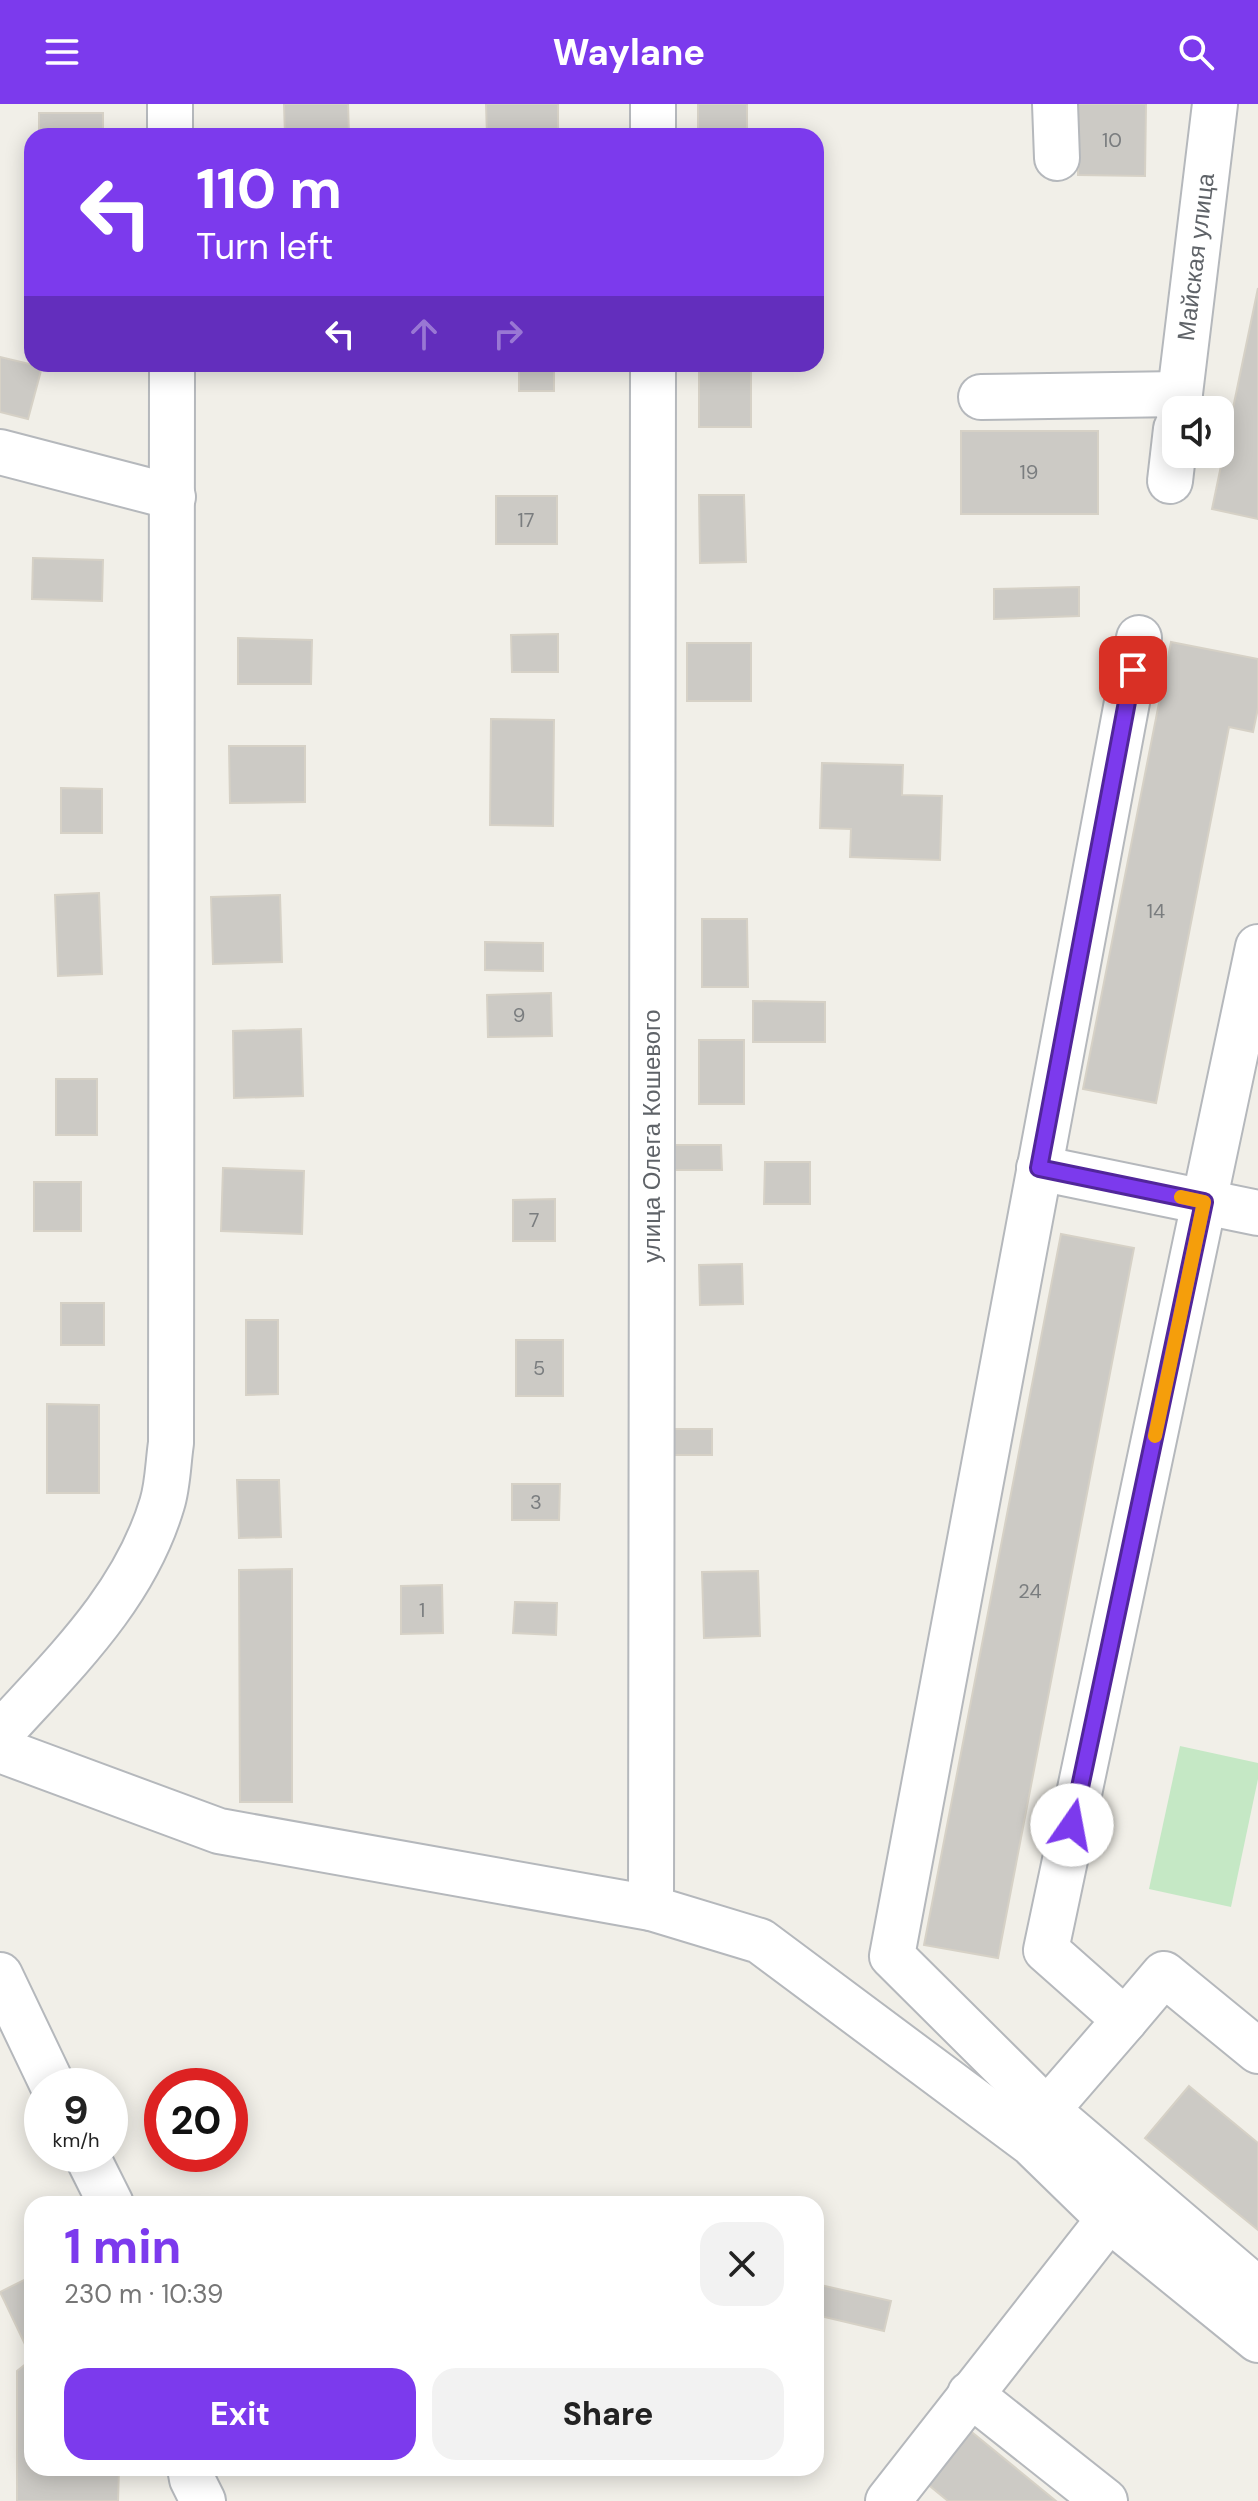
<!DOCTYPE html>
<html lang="en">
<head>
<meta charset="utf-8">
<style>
	:root { --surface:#fff; --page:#f2f2f2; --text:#222; --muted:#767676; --accent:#7c3aed }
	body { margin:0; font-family:"DM Sans",sans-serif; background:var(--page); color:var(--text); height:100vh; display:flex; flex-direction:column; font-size:30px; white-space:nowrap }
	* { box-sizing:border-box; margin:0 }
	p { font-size:26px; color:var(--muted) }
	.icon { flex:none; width:44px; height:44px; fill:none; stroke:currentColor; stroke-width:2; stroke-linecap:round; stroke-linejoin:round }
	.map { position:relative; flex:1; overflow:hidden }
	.side { position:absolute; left:24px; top:2092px; width:800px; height:280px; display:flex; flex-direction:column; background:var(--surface); border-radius:24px; box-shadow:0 4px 20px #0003 }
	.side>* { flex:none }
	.top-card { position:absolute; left:24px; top:24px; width:800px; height:244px; border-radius:24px; box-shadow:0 4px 20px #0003; background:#7c3aed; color:#fff; overflow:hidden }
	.controls { position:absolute; left:1162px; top:292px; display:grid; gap:16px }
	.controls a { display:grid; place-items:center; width:72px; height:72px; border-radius:16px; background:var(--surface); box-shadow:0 4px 20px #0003; font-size:40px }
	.speed { position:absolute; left:24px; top:1964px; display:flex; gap:16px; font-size:40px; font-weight:700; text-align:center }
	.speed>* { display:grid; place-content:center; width:104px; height:104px; border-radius:50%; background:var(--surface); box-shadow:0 4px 20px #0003; line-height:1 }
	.speed small { font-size:20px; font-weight:400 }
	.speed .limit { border:12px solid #d22; background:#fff; color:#111 }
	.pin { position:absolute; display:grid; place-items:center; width:68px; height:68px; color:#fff; margin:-34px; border-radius:16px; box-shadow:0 4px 12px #0006 }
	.me { position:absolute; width:88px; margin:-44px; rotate:12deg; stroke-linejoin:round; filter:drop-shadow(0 0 6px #0008) }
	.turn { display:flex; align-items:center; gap:28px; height:168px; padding:0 40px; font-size:36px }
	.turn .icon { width:104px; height:104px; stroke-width:2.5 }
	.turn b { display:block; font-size:56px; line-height:68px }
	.lanes { display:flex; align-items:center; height:76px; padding:0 40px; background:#0003; justify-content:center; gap:40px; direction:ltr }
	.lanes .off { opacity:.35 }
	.round { display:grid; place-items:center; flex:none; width:84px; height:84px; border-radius:24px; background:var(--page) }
	.overview { display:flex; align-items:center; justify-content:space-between; height:136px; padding:0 40px }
	h1 { font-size:48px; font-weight:800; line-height:60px; color:var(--accent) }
	.primary-button { display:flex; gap:16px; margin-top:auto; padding:16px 40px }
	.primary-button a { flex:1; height:92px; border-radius:24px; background:var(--accent); color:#fff; font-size:32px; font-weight:800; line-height:92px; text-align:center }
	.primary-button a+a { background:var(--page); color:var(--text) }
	header { display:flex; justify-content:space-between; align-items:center; height:104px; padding:0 40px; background:var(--accent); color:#fff; font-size:36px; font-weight:800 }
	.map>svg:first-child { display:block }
</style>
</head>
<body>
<header><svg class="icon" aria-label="menu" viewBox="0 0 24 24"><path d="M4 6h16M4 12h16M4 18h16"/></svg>Waylane<svg class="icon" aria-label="search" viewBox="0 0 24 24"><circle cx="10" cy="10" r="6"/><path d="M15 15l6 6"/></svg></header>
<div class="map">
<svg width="1258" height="2397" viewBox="0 0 1258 2397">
	<rect width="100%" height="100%" fill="#f1efe8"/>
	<!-- green -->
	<polygon fill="#c5e8c5" points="1180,1642 1258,1659 1258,1675 1231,1803 1149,1785"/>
	<!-- building -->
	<g fill="#cccac5" stroke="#d6d1c6" stroke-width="2">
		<polygon points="284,0 348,0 349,32 285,32"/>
		<polygon points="486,0 558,0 558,32 487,32"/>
		<rect x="698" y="0" width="49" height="32"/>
		<polygon points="1078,0 1146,0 1145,72 1078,71"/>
		<rect x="39" y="9" width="64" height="23"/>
		<polygon points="1258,184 1258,415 1212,405"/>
		<polygon points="0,253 42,263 28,315 0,308"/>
		<rect x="519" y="260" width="35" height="27"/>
		<rect x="699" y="260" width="52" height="63"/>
		<rect x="961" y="327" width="137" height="83"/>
		<polygon points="699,391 744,391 746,458 700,459"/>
		<rect x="496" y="392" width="61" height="48"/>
		<polygon points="33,454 103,456 102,497 32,495"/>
		<polygon points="1079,483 1079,512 994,515 994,485"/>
		<polygon points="558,530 558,568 512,568 511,531"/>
		<polygon points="238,534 312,536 311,580 238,580"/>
		<polygon points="1171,538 1258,555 1258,604 1253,628 1229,623 1156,999 1083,985"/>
		<rect x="687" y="539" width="64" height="58"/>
		<polygon points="491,615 554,616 553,722 490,721"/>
		<polygon points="229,642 305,642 305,698 230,699"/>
		<polygon points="822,659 903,661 902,691 942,692 940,756 850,753 851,725 820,724"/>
		<polygon points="61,684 102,685 102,729 61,729"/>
		<polygon points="99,789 102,870 58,872 55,791"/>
		<polygon points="280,791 282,858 213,860 211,793"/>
		<polygon points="702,815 747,815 748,883 702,883"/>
		<polygon points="485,838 543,839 543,867 485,866"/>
		<polygon points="551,889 552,932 488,933 487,891"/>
		<polygon points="753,897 825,898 825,938 753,938"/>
		<polygon points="301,925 303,992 234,994 233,927"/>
		<rect x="699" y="936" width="45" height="64"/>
		<rect x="56" y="975" width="41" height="56"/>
		<polygon points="669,1041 721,1041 722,1066 669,1066"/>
		<polygon points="765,1058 810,1058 810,1100 764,1100"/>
		<polygon points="223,1064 304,1067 302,1130 221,1127"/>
		<rect x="34" y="1078" width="47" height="49"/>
		<polygon points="555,1095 555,1137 513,1137 513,1096"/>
		<polygon points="1061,1130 1134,1144 998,1854 924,1841"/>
		<polygon points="742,1160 743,1200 700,1201 699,1161"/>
		<rect x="61" y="1199" width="43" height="42"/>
		<polygon points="246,1216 278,1216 278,1290 246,1291"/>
		<rect x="516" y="1236" width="47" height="56"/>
		<polygon points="47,1300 99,1301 99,1389 47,1389"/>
		<rect x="669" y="1325" width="43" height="26"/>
		<polygon points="237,1376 279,1376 281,1433 239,1434"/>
		<polygon points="512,1380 560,1380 559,1416 512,1416"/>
		<polygon points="292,1465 292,1698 240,1698 239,1466"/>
		<polygon points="758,1467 760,1532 704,1534 702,1468"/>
		<polygon points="442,1481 443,1529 401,1530 401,1482"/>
		<polygon points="515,1498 557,1499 556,1531 513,1529"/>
		<polygon points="1189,1982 1258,2039 1258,2126 1145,2034"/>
		<polygon points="32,2172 32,2364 119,2364 118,2397 17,2397 17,2267 32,2255 0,2188"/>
		<polygon points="816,2180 891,2197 884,2227 816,2211"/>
		<polygon points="968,2325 1056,2397 948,2397 925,2378"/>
	</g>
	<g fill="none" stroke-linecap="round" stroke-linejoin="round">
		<!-- minor casing -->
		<g stroke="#b5b8bc" stroke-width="48">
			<g id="minor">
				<polyline points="170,0 170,32"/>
				<polyline points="1055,0 1057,54"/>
				<polyline points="653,32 653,0"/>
				<polyline points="981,293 1180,290"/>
				<polyline points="1178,306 1215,0"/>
				<polyline points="0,348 173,393"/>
				<polyline points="1170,377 1176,325"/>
				<polyline points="1139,534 892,1852 1047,2006 1258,2186"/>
				<polyline points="1039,1064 1258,1109"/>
				<path d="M0,1630C63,1560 134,1494 162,1400C168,1381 168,1359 171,1339L172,260"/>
				<polyline points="0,1646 219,1727 651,1804 760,1837 1031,2039 1109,2115 888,2397"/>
				<polyline points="651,1804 653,260"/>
				<polyline points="0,1871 53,1982"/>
				<polyline points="1125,1916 1164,1870 1258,1947"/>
				<polyline points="1034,2033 1047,2006 1125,1916 1046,1846 1258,843"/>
				<polyline points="86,2050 111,2100"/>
				<polyline points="1109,2115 1258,2236"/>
				<polyline points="970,2290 1105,2397"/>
				<polyline points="190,2364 192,2375 203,2397"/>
			</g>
		</g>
		<!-- minor -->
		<use href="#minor" stroke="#fff" stroke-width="44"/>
	</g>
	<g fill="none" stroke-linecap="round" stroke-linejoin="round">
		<!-- route casing -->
		<g stroke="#51269a" stroke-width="20">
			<polyline id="route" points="1072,1721 1204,1098 1039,1064 1133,566"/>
		</g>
		<!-- route -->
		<use href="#route" stroke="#7c3aed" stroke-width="14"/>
		<!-- slow -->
		<polyline stroke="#f59e0b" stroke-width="14" points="1155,1332 1204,1098 1181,1093"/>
	</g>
	<g text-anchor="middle" stroke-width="6" stroke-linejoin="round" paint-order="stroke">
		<!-- number labels -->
		<g font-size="20" fill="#7a7d7f">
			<text x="1112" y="43">10</text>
			<text x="1029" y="375">19</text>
			<text x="526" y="423">17</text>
			<text x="1156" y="814">14</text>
			<text x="519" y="918">9</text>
			<text x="534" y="1123">7</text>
			<text x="539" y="1271">5</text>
			<text x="536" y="1405">3</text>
			<text x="1030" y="1494">24</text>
			<text x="422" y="1513">1</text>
		</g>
		<!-- street labels -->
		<g font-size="24" fill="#5f6368" stroke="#fff">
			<text transform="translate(1196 153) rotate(-83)" y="8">Майская улица</text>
			<text transform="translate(652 1032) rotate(-90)" y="8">улица Олега Кошевого</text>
		</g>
	</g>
</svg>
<div class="controls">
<a><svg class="icon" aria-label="sound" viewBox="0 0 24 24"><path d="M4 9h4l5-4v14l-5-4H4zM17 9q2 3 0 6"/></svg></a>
</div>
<div class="speed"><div>9<small>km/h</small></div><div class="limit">20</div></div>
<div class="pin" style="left:1133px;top:566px;background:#d93025"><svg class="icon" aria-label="arrive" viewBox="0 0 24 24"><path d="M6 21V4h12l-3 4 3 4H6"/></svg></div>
<svg class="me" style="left:1072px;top:1721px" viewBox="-20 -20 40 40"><circle r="19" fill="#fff"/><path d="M0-13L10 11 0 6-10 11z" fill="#7c3aed"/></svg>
<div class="top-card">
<div class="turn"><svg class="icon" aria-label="left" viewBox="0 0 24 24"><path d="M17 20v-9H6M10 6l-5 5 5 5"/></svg><div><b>110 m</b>Turn left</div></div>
<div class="lanes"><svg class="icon" aria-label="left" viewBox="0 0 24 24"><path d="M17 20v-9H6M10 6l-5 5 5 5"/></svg><svg class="icon off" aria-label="ahead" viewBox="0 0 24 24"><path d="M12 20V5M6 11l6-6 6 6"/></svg><svg class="icon off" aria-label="right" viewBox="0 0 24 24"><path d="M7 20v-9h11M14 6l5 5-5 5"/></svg></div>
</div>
<section class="side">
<div class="overview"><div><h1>1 min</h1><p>230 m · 10:39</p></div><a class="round"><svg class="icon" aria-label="close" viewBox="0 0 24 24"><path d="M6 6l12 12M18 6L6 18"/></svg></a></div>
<div class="primary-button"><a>Exit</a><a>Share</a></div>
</section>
</div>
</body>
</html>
